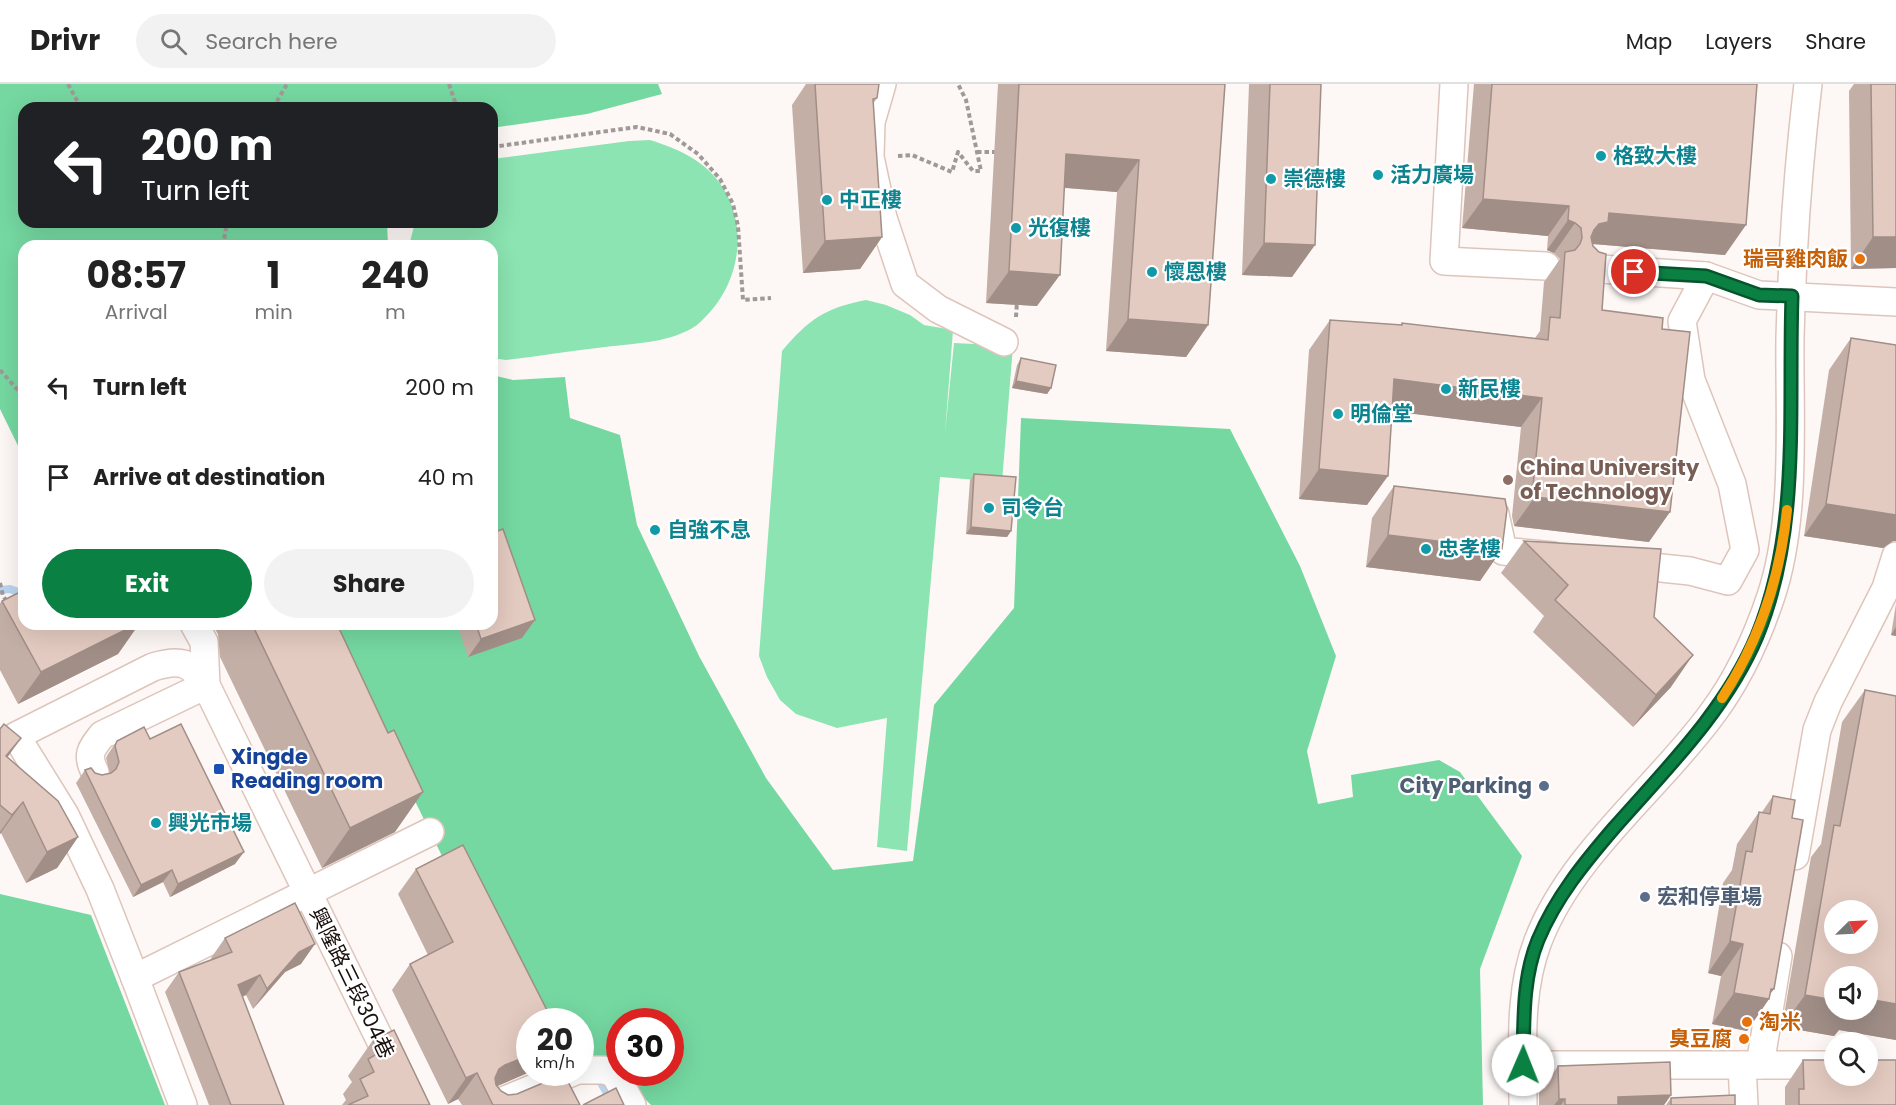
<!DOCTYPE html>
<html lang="en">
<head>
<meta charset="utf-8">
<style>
	:root { --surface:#fff; --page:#f2f2f2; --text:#222; --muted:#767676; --line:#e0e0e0; --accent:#0b8043 }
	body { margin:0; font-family:Poppins,"Noto Sans TC",sans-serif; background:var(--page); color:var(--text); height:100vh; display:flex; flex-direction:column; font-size:22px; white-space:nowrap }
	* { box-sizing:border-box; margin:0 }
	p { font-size:20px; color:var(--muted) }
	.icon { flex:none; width:33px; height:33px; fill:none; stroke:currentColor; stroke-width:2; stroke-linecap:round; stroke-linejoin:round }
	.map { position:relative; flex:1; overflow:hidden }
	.drawer { position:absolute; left:18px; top:156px; width:480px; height:390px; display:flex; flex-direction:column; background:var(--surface); border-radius:18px; box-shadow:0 6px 24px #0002 }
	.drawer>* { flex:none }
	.guide { position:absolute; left:18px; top:18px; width:480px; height:126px; border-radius:18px; box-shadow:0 6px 24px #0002; background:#202124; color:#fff; overflow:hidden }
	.needle { width:39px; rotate:66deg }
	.buttons { position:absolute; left:1824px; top:816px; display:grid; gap:12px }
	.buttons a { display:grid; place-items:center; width:54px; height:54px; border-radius:50%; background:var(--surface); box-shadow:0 6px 24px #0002; font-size:30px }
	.speed { position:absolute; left:516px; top:924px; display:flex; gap:12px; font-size:30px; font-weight:700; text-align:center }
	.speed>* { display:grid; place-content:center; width:78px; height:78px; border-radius:50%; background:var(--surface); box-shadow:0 6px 24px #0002; line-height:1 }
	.speed small { font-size:15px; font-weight:400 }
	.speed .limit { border:9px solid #d22; background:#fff; color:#111 }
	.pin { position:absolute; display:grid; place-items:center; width:51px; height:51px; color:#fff; margin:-26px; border:3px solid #fff; border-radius:50%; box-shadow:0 2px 6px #0007 }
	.me { position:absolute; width:66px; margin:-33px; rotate:1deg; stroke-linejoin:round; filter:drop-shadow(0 0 4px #0008) }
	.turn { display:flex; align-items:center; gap:21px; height:126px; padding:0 24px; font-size:27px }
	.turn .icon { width:78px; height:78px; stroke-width:2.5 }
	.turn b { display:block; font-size:42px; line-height:51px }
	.eta { display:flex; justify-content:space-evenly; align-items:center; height:102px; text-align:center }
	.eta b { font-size:36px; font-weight:700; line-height:42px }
	.primary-button { display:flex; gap:12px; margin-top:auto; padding:12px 24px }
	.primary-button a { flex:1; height:69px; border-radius:36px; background:var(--accent); color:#fff; font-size:24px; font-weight:700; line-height:69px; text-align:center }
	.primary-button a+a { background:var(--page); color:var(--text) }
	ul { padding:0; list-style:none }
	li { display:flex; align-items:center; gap:18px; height:90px; padding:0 24px }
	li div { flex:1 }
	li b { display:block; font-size:22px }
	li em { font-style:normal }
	header { display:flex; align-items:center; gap:36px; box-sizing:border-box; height:84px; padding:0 30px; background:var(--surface); border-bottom:2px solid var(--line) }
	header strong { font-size:28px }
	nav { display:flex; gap:33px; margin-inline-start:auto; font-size:21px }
	.search { width:420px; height:54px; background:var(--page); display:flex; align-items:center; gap:15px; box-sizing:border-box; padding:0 21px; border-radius:33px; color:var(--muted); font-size:22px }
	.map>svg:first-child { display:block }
</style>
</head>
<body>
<header>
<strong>Drivr</strong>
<div class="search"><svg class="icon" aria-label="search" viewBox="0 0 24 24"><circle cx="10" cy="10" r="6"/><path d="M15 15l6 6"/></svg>Search here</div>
<nav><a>Map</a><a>Layers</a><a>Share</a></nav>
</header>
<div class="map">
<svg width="1896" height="1021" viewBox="0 0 1896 1021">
	<rect width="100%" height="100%" fill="#fdf8f6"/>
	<!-- green -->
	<g fill="#8be4b1">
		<path d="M650,56C676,64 702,75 719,98C748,137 742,192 710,228C706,232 702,237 697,241C671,259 636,259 605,263C572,267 539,272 506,276L492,274V162H409L415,138H492V75L629,57Z"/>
		<path d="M866,216L886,221L910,231L924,241L953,246L945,349L954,259L1013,262L1002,398L940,393L907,767L877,763L887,634L837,644L796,630L780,616L767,593L759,572L782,267C809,235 825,224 866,216Z"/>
	</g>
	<!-- forest -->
	<g fill="#75d8a1">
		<polygon points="0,0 658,0 662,10 587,30 492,44 492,24 24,24 24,138 387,138 388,162 24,162 24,374 0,325"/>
		<polygon points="492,291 513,296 565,293 570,334 620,351 637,441 699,572 766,694 833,786 913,777 934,621 1014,524 1021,334 1230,345 1300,482 1336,572 1307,667 1318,720 1353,713 1351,691 1439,676 1460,688 1522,772 1480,885 1483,1021 651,1021 630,1000 624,989 670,988 670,938 620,938 619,978 581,981 580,938 546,937 469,827 328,540 492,540"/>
		<polygon points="0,810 91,831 165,1021 0,1021"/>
	</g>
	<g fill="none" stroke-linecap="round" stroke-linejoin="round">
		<!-- stream -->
		<g stroke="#bad5f1" stroke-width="8">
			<polyline points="0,506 10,505 24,510"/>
			<polyline points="581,965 614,1021"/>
		</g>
		<!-- minor casing -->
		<g stroke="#dec5bb" stroke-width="30">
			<g id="minor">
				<polyline points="882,0 871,38 870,73 883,134 905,200 938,225 1004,258"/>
				<polyline points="1454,0 1444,177 1546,182"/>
				<polyline points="1586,184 1706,192 1759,211 1896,218"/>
				<polyline points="1495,430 1503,467 1553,472"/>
				<polyline points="1623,480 1690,487 1728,497 1745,466 1732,400 1691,296 1682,237 1706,192"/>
				<polyline points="194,540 204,558 206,601"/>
				<path d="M95,688C86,671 91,665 102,651L206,601"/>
				<polyline points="1795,772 1817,646 1828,618 1886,504 1896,472"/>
				<polyline points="135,894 183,1021"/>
				<polyline points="1523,981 1834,981"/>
				<polyline points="1742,981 1744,1021"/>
				<polyline points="1760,981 1778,872"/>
				<polyline points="580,986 604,986 614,989 632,1021"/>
				<path d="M412,1021L206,601C191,577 179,575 153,583L16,652L65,731L100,805L135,894L430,748"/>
				<polyline points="493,1021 573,988"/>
				<path d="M1523,1021C1523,967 1518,908 1538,857C1571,770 1658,704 1712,630C1739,594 1757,554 1771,512C1797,434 1789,335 1790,254C1792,169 1798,84 1808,0"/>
			</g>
		</g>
		<!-- path -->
		<g stroke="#a09997" stroke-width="4" stroke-dasharray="4.5 3" stroke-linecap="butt">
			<polyline points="68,0 81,24"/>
			<polyline points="449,0 457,24"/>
			<polyline points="273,24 287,0"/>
			<polyline points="492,63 637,43 670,50 698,70 720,95 733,120 738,142 743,216 771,214"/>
			<polyline points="977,68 995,68"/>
			<polyline points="898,72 912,71 952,88 958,68 973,87 981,87 966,16 958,0"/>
			<polyline points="223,162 227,138"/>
			<polyline points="1016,233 1017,217"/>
			<polyline points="0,286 24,313"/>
			<polyline points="0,499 3,512 8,519"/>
			<polyline points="578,934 580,938"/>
			<polyline points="580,940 587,960"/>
		</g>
		<!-- minor -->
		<use href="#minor" stroke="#fff" stroke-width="27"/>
	</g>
	<!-- wall -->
	<g fill="#c4afa6">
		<polygon points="806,0 879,0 877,14 873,20 882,153 860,185 803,189 792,21"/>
		<polygon points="998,0 1225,0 1208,241 1186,273 1106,267 1117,108 1065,104 1037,222 986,219"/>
		<polygon points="1249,0 1321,0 1292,193 1242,191"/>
		<polygon points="1474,0 1757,0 1725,171 1593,160 1593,161 1602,226 1649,458 1514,442 1512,432 1521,343 1392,327 1367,421 1299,415 1309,266 1330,236 1400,241 1402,239 1535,254 1540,247 1544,198 1560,175 1554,169 1547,166 1548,152 1462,144"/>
		<polygon points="1854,0 1896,0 1896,184 1851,185 1849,7"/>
		<polygon points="1851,254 1896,261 1896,457 1893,457 1883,464 1804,452 1829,286"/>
		<polygon points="1021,274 1051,304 1047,310 1012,304 1017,281"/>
		<polygon points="974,390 1011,447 1007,453 966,450 970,396"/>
		<polygon points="1394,402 1502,465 1480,497 1366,483 1372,434"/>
		<polygon points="1524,457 1654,533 1671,603 1633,643 1533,548 1544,532 1501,489"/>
		<polygon points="2,517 24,540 139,540 118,570 18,620 0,586 0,519"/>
		<polygon points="1896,520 1896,552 1891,551"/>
		<polygon points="535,536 522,554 468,573 457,540 492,540"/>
		<polygon points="212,540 337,540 395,748 322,784 220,573 218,550"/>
		<polygon points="1865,606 1896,612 1896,956 1839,946 1834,952 1782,943 1811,773 1821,760 1842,638"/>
		<polygon points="0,645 7,673 78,753 57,784 26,799 1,749 0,750"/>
		<polygon points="150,655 235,780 170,813 163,798 133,813 76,699 85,686 102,691 110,690 106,674 108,670 117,657"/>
		<polygon points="1773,712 1792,734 1774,905 1769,911 1769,915 1747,947 1712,940 1721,892 1708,889 1723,799 1732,786 1737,760 1759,728 1762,728"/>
		<polygon points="463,761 497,1002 501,1007 508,1011 580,1021 462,1021 458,1015 448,1020 392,906 410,880 428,871 398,810 416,785"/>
		<polygon points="225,854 301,880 285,888 253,925 246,911 242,913 284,1021 209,1021 165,908 179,888 212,876 211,874"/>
		<polygon points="373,956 430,1021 342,1021 346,1016 343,1010 352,998 348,992"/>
		<polygon points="1803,976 1896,1021 1785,1021 1785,1003"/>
		<polygon points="1558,982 1671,1011 1664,1021 1539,1021 1539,1009"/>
		<polygon points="1671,1014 1735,1021 1666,1021"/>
	</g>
	<!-- shaded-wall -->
	<g fill="#a08e87">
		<polygon points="1066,70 1139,76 1117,108 1044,102"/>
		<polygon points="1483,115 1569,122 1548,152 1462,144"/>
		<polygon points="1609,129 1746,141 1725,171 1593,160 1587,168 1594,146"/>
		<polygon points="1568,136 1575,139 1554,169 1547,166"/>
		<polygon points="882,153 860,185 803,189 825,157"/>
		<polygon points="1873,153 1896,153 1896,184 1851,185"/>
		<polygon points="1264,159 1315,161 1292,193 1242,191"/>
		<polygon points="1009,187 1060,191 1037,222 986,219"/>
		<polygon points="1128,235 1208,241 1186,273 1106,267"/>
		<polygon points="1394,295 1542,314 1521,343 1373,325"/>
		<polygon points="1016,297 1051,304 1047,310 1012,304"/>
		<polygon points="1319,385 1388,392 1367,421 1299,415"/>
		<polygon points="1535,413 1670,428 1649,458 1514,442"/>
		<polygon points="1826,420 1896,431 1896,457 1893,457 1883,464 1804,452"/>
		<polygon points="971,443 1011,447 1007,453 966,450"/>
		<polygon points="1388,451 1502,465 1480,497 1366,483"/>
		<polygon points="535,536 522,554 468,573 481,555"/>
		<polygon points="137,540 139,540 118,570 18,620 41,588"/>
		<polygon points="1896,543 1896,552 1891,551"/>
		<polygon points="1693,571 1671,603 1633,643 1656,611"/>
		<polygon points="21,654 0,684 6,672"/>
		<polygon points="423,708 395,748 322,784 350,744"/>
		<polygon points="23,718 0,750 0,748 12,731"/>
		<polygon points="78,753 57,784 26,799 47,768"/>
		<polygon points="244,768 235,780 170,813 178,800"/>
		<polygon points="172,786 163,798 133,813 141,801"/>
		<polygon points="1730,857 1743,860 1721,892 1708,889"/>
		<polygon points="315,860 301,880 285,888 253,925 267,905 299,868"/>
		<polygon points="260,891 246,911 224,921 238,901"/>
		<polygon points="1771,905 1774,905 1767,914 1769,915 1747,947 1712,940 1734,909"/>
		<polygon points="1805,911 1834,916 1834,926 1868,926 1868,915 1896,920 1896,956 1839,946 1834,952 1782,943"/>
		<polygon points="530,971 530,988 486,1007 499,985 505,981"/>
		<polygon points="477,989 458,1015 448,1020 466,994"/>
		<polygon points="1671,1011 1664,1021 1612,1021 1618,1013"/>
		<polygon points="1559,1015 1565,1015 1561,1021 1554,1021"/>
	</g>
	<!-- building -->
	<g fill="#e4cbc1" stroke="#a08e87" stroke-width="1.5" fill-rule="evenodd">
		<polygon points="815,0 879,0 877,14 873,15 882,153 825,157"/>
		<polygon points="1019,0 1225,0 1208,241 1128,235 1139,76 1066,70 1060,191 1009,187"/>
		<polygon points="1270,0 1321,0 1315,161 1264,159"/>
		<polygon points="1492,0 1757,0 1746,141 1609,129 1608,138 1599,140 1594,146 1591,153 1593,162 1599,168 1606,170 1602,226 1663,234 1662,245 1690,248 1670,428 1535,413 1533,402 1542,314 1394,295 1388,392 1319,385 1330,236 1402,241 1402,239 1548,256 1550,233 1560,234 1565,168 1575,166 1580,160 1582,154 1581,144 1575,139 1568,136 1569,122 1483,115"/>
		<polygon points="1871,0 1896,0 1896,153 1873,153"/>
		<polygon points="1851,254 1896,261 1896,431 1826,420"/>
		<polygon points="1021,274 1056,281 1051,304 1016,297"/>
		<polygon points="974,390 1016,393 1011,447 971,443"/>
		<polygon points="1394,402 1505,415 1507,425 1502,465 1388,451"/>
		<polygon points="503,445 535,536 481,555 476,540 492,540 492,449"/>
		<polygon points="1524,457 1661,465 1654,533 1693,571 1656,611 1555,516 1568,501"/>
		<polygon points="24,506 24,540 137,540 41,588 2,517"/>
		<polygon points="252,540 337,540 388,649 394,646 423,708 350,744"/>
		<path d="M1865,606L1896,612V920L1868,915V892H1834V916L1805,911L1834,741L1840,742ZM1834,826H1868V860H1834Z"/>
		<polygon points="4,640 21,654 6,672 58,717 78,753 47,768 23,718 12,731 0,721 0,645"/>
		<polygon points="181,640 244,768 178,800 172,786 141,801 85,686 91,684 95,689 102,691 111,689 116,685 119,678 115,662 117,657 144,643 150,655"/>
		<polygon points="1773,712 1795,716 1792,734 1803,736 1774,905 1771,905 1769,915 1734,909 1743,860 1730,857 1746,767 1752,768 1759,728 1770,730"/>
		<polygon points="463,761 553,938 530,938 530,971 505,981 499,985 495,994 496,1001 501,1007 508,1011 517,1010 564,990 580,1021 493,1021 477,989 466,994 410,880 453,858 416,785"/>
		<polygon points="295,819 315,860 299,868 267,905 260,891 238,901 284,1021 231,1021 179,888 232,868 225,854"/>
		<polygon points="394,946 430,1021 348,1021 368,1012 360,995 374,988 368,975 379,969 373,956"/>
		<polygon points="1803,976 1834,976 1834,992 1868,992 1868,976 1896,976 1896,1021 1799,1021 1799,1005 1804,1005"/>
		<polygon points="1670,978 1671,1011 1618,1013 1618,1021 1565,1021 1565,1015 1559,1015 1558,982"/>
		<polygon points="616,1004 624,1021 583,1021"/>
		<polygon points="1735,1011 1735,1021 1671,1021 1671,1014"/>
	</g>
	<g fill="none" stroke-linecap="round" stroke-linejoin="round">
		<!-- route casing -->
		<g stroke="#07532c" stroke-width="15">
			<path id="route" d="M1523,981C1524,939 1522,895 1538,856C1556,813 1584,779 1614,744C1666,685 1726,626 1757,552C1801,445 1788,326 1792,212L1759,211L1706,192L1634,188"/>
		</g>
		<!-- route -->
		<use href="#route" stroke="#0b8043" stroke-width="10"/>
		<!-- slow -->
		<path stroke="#f59e0b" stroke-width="10" d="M1722,614C1760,556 1780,494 1787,426"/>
	</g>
	<!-- markers -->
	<g fill="#0f9aa8" stroke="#fff" stroke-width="2">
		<circle cx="1601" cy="72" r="6"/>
		<circle cx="1378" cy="91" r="6"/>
		<circle cx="1271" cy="95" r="6"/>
		<circle cx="827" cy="116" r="6"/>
		<circle cx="1016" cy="144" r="6"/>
		<circle cx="1152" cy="188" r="6"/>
		<circle cx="1446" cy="305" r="6"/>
		<circle cx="1338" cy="330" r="6"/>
		<circle cx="989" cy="424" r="6"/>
		<circle cx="655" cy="446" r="6"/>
		<circle cx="1426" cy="465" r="6"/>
		<circle cx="156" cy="739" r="6"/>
	</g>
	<g fill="#e8710a" stroke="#fff" stroke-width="2">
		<circle cx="1860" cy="175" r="6"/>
		<circle cx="1747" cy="938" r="6"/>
		<circle cx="1744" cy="955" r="6"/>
	</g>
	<circle fill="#8d6e63" stroke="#fff" stroke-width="2" cx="1508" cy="396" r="6"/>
	<rect fill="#1a4fb4" stroke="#fff" stroke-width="2" x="213" y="679" width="12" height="12" rx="3"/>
	<g fill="#5c6f8a" stroke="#fff" stroke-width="2">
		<circle cx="1544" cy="702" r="6"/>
		<circle cx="1645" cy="813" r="6"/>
	</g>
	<g text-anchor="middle" stroke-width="4.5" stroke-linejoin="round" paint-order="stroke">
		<!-- culture labels -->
		<g font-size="21" font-weight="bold" fill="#0d838f" stroke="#fff" text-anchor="start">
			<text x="1613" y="79">格致大樓</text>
			<text x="1390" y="98">活力廣場</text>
			<text x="1283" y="102">崇德樓</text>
			<text x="839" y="123">中正樓</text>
			<text x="1028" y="151">光復樓</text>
			<text x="1164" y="195">懷恩樓</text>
			<text x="1458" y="312">新民樓</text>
			<text x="1350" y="337">明倫堂</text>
			<text x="1001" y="431">司令台</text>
			<text x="667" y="453">自強不息</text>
			<text x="1438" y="472">忠孝樓</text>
			<text x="168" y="746">興光市場</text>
		</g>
		<!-- food labels -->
		<g font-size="21" font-weight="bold" fill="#c56008" stroke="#fff" text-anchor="end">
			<text x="1848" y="182">瑞哥雞肉飯</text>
			<text x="1759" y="945" text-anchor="start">淘米</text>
			<text x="1732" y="962">臭豆腐</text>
		</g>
		<!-- education labels -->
		<g font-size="21" font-weight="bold" fill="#785e54" stroke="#fff" text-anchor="start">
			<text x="1520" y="391">China University<tspan x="1520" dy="24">of Technology</tspan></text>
		</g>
		<!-- transit labels -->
		<g font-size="21" font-weight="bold" fill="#164399" stroke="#fff" text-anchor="start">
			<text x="231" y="680">Xingde<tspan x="231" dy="24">Reading room</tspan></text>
		</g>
		<!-- service labels -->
		<g font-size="21" font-weight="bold" fill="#4e5e75" stroke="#fff" text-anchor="end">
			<text x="1532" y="709">City Parking</text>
			<text x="1657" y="820" text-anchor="start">宏和停車場</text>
		</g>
		<!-- street labels -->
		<g font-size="21" fill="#1a110e" stroke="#fff">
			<text transform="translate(352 899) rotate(64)" y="7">興隆路三段304巷</text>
		</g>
	</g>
</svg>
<div class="buttons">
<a><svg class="needle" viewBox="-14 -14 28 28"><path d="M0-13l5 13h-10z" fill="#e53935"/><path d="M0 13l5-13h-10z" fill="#767676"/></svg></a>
<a><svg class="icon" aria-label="sound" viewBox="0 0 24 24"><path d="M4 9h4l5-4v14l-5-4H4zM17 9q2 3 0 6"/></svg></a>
<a><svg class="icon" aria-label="search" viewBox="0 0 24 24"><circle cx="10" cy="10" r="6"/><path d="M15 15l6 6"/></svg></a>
</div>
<div class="speed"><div>20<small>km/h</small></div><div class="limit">30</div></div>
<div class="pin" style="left:1634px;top:188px;background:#d93025"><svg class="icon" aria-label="arrive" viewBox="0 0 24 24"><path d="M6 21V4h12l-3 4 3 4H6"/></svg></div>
<svg class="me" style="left:1523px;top:981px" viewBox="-20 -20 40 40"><circle r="19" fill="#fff"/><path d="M0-13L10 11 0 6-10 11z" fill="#0b8043"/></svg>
<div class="guide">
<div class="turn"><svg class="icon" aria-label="left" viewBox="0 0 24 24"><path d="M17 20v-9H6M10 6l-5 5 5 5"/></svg><div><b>200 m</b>Turn left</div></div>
</div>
<section class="drawer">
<div class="eta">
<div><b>08:57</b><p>Arrival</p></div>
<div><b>1</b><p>min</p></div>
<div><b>240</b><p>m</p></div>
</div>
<ul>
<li><svg class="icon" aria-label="left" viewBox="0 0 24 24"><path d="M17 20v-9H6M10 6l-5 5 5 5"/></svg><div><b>Turn left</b></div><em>200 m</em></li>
<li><svg class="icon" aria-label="arrive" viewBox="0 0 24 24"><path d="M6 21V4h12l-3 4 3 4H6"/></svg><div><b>Arrive at destination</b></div><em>40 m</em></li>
</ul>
<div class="primary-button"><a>Exit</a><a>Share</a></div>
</section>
</div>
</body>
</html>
